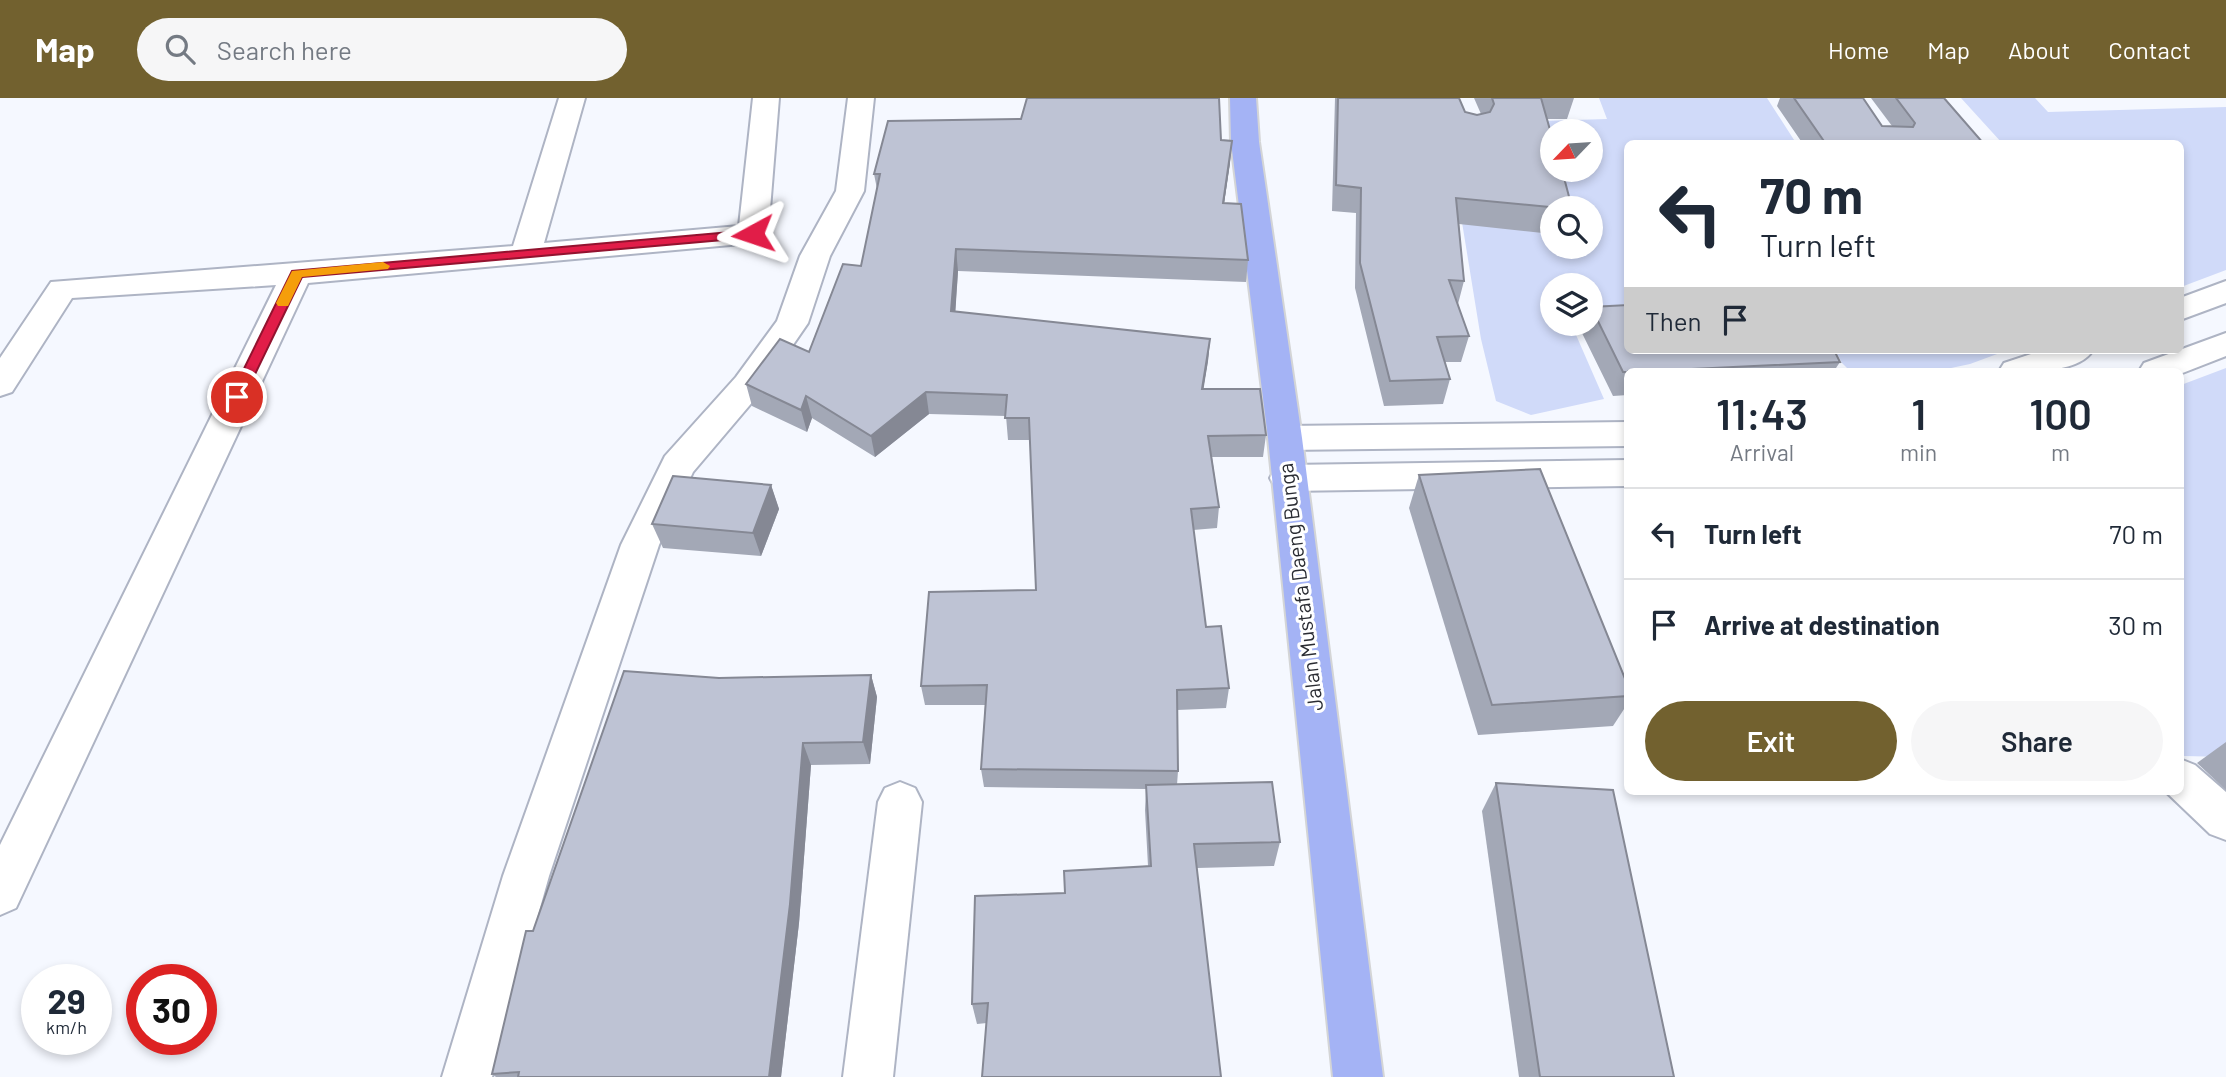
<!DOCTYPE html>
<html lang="en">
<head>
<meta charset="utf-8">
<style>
	:root { --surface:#fff; --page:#f6f6f7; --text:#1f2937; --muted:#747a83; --line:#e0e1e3; --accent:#72612f }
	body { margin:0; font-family:Barlow,sans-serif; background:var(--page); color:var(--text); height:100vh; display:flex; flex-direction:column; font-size:26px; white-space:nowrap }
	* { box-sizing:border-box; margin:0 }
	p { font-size:23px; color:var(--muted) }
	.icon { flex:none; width:38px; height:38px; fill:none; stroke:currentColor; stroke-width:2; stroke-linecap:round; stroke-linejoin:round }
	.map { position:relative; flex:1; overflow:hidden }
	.drawer { position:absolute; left:1624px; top:270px; width:560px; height:427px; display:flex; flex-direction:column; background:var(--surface); border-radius:10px; box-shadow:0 4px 10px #0003 }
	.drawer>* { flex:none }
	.banner { position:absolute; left:1624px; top:42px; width:560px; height:214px; border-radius:10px; box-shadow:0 4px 10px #0003; background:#fff; color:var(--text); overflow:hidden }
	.needle { width:46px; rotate:245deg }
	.tools { position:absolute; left:1540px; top:21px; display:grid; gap:14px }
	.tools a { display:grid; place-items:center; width:63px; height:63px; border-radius:50%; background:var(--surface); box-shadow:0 4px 10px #0003; font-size:35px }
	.speed { position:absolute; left:21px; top:866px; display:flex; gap:14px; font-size:35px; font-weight:700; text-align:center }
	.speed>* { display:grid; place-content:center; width:91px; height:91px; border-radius:50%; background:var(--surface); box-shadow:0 4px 10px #0003; line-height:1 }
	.speed small { font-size:18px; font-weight:400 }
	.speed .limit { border:10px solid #d22; background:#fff; color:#111 }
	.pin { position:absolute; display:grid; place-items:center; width:60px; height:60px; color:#fff; margin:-30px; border:4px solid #fff; border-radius:50%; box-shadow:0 2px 7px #0007 }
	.me { position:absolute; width:77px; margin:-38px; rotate:265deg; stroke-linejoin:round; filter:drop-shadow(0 0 5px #0008) }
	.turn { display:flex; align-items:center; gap:24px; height:147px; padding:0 21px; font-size:32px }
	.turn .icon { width:91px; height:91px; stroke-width:2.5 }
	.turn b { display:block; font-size:49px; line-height:60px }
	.then { display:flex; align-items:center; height:66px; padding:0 21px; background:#0003; gap:14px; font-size:26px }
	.eta { display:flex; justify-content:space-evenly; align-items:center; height:119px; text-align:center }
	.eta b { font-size:42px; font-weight:600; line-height:49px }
	.cta { display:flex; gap:14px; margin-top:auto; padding:14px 21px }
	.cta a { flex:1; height:80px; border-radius:42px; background:var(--accent); color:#fff; font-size:28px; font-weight:600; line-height:80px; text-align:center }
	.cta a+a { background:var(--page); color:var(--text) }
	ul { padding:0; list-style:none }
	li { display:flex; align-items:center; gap:21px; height:91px; padding:0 21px; border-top:2px solid var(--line) }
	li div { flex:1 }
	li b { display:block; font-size:26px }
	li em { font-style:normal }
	header { display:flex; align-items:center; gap:42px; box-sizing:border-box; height:98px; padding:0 35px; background:var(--accent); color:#fff }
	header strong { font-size:33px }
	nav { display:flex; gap:38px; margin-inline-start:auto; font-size:24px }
	.search { width:490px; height:63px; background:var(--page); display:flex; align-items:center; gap:18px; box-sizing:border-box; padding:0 24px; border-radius:38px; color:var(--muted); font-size:26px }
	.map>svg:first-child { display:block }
</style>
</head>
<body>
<header>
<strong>Map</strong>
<div class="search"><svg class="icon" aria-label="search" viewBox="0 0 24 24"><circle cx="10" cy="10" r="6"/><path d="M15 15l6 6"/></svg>Search here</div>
<nav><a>Home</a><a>Map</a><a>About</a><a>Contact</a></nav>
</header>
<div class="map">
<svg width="2226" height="979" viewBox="0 0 2226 979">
	<rect width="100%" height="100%" fill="#f5f8ff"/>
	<!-- green -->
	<g fill="#d0daf9" fill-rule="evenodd">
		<path d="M1599,0H1767L1796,45L1628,46L1627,224L1573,230L1604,301L1531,317L1496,303L1481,241L1446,26L1607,21ZM1552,33H1591V72H1552ZM1552,110H1591V149H1552ZM1552,187H1591V226H1552Z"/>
		<polygon points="1961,0 2035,0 2048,14 2226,9 2226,172 2181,189 2180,46 2002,45"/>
		<polygon points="1835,252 2008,252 1970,266 1937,273 1850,273 1842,265"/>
		<polygon points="2226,270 2226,659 2184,658 2181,655 2181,287"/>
	</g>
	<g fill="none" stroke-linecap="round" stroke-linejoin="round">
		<!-- minor casing -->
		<g stroke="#aeb4c4" stroke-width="4">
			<g id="minor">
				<polygon points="559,0 585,0 544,145 739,128 753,0 779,0 768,136 764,142 753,145 308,185 16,810 0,817 0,747 276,187 72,200 12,294 0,298 0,260 51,184 513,148"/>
				<polygon points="848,0 874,0 864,93 830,158 808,225 760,295 693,374 659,447 549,778 492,979 442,979 503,778 621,447 665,358 736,279 777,223 800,158 836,93"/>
				<polygon points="2226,183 2226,205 2180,222 2180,200"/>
				<polygon points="2226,235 2226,258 2180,276 2180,273 2139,273 2144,265"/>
				<path d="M2043,252H2093C2078,277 2025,273 1999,273L2004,265Z"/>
				<polygon points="1628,324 1628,348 1285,352 1273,349 1268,340 1273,331 1285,328"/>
				<polygon points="1628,362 1628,388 1288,393 1275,389 1270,380 1275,371 1288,367"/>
				<polygon points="2180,661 2195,667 2226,694 2226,742 2210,736 2165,693 2180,693"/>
				<polygon points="900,684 915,690 922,704 893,979 843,979 878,704 885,690"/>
			</g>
		</g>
		<!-- primary casing -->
		<g stroke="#d4d5d6" stroke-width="4">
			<polygon id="primary" points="1230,0 1256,0 1259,44 1302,340 1383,979 1333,979 1268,340 1231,44"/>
		</g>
		<!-- minor -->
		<use href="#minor" fill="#fff" fill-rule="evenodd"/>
		<!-- primary -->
		<use href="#primary" fill="#a4b3f5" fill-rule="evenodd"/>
	</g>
	<!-- wall -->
	<g fill="#a3a8b6">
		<polygon points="1335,0 1459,0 1465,14 1477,17 1481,16 1474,0 1574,0 1567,21 1547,21 1572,110 1552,110 1552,136 1459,126 1464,183 1458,206 1469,238 1461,264 1445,264 1450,281 1443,306 1384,308 1355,190 1356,115 1332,113"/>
		<polygon points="1780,0 1863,0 1882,28 1892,28 1871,0 1944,0 1984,46 1803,46 1777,8"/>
		<polygon points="1221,42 1230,65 1224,105 1248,162 1246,184 958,173 955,214 1210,241 1208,263 1203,291 1266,337 1263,359 1212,359 1219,409 1217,430 1193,432 1206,529 1229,590 1226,610 1177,612 1178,673 1177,687 1280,744 1274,768 1197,770 987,925 977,926 972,906 1065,795 1148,768 1145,712 1146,691 984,689 981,671 985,607 925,607 921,588 1036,492 1030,342 1008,342 1006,318 929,316 875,359 812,320 807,334 752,308 746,286 809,254 861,168 877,91 874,76"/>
		<polygon points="1591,209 1840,264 1834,273 1628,273 1628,297 1613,298 1581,233 1584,226 1591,226"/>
		<polygon points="1419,377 1628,588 1628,605 1613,628 1478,637 1409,410"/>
		<polygon points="771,387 779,411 761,458 663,450 652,426"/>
		<polygon points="871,577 877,599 870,666 811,667 799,825 781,979 496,979 492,976 533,833 719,580"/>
		<polygon points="2226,644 2226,692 2197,665"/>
		<polygon points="1496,685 1674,979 1519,979 1482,713"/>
	</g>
	<!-- shaded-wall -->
	<g fill="#858894">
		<polygon points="1232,43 1230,65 1221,127 1223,105"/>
		<polygon points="956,151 958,173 954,235 951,213"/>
		<polygon points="1210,241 1208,263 1200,313 1202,291"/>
		<polygon points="926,294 929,316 875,359 871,338"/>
		<polygon points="806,298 812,320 807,334 801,312"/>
		<polygon points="771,387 779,411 761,458 753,435"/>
		<polygon points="871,577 877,599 870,666 863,644"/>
		<polygon points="803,645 811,667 799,825 781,979 769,979"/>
	</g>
	<!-- building -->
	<g fill="#bec3d4" stroke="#858894" stroke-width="2">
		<polygon points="1027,0 1219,0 1221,42 1232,43 1223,105 1241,106 1248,162 956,151 951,213 1210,241 1202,291 1260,291 1266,337 1208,338 1219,409 1191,411 1206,529 1221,528 1229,590 1177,592 1178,673 981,671 987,587 921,588 929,494 1036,492 1029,320 1005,320 1007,297 926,294 871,338 806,298 801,312 746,286 780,241 809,254 843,166 861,168 880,76 874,76 888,23 1021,21"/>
		<polygon points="1338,0 1459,0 1465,14 1477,17 1490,14 1494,6 1492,0 1541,0 1552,39 1552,72 1562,72 1572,110 1560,110 1456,100 1464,183 1449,182 1469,238 1437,239 1450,281 1390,283 1360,165 1361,90 1336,87"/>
		<polygon points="1794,0 1863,0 1882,28 1913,29 1915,25 1896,0 1944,0 1984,46 1826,46"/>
		<polygon points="1628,207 1628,252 1834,252 1840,264 1650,273 1628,273 1628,274 1623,274 1591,209"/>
		<polygon points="1540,371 1628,588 1628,598 1492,607 1419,377"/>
		<polygon points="673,378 771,387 753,435 652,426"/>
		<polygon points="624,573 719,580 871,577 863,644 803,645 790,806 769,979 518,979 519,974 492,976 526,833 533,833"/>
		<polygon points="1272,684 1280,744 1194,746 1221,979 982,979 988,905 972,906 975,798 1065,795 1064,773 1151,768 1146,687"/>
		<polygon points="1496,685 1613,692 1674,979 1540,979"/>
	</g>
	<!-- route -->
	<polygon fill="#e11d48" stroke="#92132f" stroke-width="2" points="753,132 759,136 757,139 302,179 244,299 237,304 230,299 292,173"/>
	<!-- slow -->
	<polygon fill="#f59e0b" points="383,164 390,168 388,171 302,179 288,208 278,208 276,205 292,173"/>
	<g text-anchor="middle" stroke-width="6" stroke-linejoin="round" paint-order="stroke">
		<!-- street labels -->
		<g font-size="21" fill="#2a2c33" stroke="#fff">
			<text transform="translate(1301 489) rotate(-97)" y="7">Jalan Mustafa Daeng Bunga</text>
		</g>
	</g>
</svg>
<div class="tools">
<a><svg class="needle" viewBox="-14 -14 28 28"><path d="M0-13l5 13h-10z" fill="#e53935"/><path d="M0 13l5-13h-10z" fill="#747a83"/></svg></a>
<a><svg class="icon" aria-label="search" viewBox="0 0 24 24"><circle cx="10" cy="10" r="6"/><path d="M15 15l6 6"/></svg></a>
<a><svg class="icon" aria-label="layers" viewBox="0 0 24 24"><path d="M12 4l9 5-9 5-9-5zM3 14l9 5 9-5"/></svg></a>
</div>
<div class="speed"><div>29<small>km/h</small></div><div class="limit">30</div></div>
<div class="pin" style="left:237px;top:299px;background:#d93025"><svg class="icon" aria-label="arrive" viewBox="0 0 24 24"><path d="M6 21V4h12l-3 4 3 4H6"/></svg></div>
<svg class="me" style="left:753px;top:136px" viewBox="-20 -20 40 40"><path d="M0-17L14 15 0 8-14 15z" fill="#e11d48" stroke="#fff" stroke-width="4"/></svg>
<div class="banner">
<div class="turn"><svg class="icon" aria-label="left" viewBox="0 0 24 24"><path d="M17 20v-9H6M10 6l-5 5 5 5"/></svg><div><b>70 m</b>Turn left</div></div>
<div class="then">Then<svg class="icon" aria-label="arrive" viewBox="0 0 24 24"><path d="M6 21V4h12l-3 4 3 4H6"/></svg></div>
</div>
<section class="drawer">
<div class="eta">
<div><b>11:43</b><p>Arrival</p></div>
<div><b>1</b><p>min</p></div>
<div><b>100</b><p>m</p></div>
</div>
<ul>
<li><svg class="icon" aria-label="left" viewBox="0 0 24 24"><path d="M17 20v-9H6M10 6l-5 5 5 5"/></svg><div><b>Turn left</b></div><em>70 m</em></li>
<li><svg class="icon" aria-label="arrive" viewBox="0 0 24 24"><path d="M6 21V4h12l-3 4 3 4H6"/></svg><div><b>Arrive at destination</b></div><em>30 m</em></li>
</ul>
<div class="cta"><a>Exit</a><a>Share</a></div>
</section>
</div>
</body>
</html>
